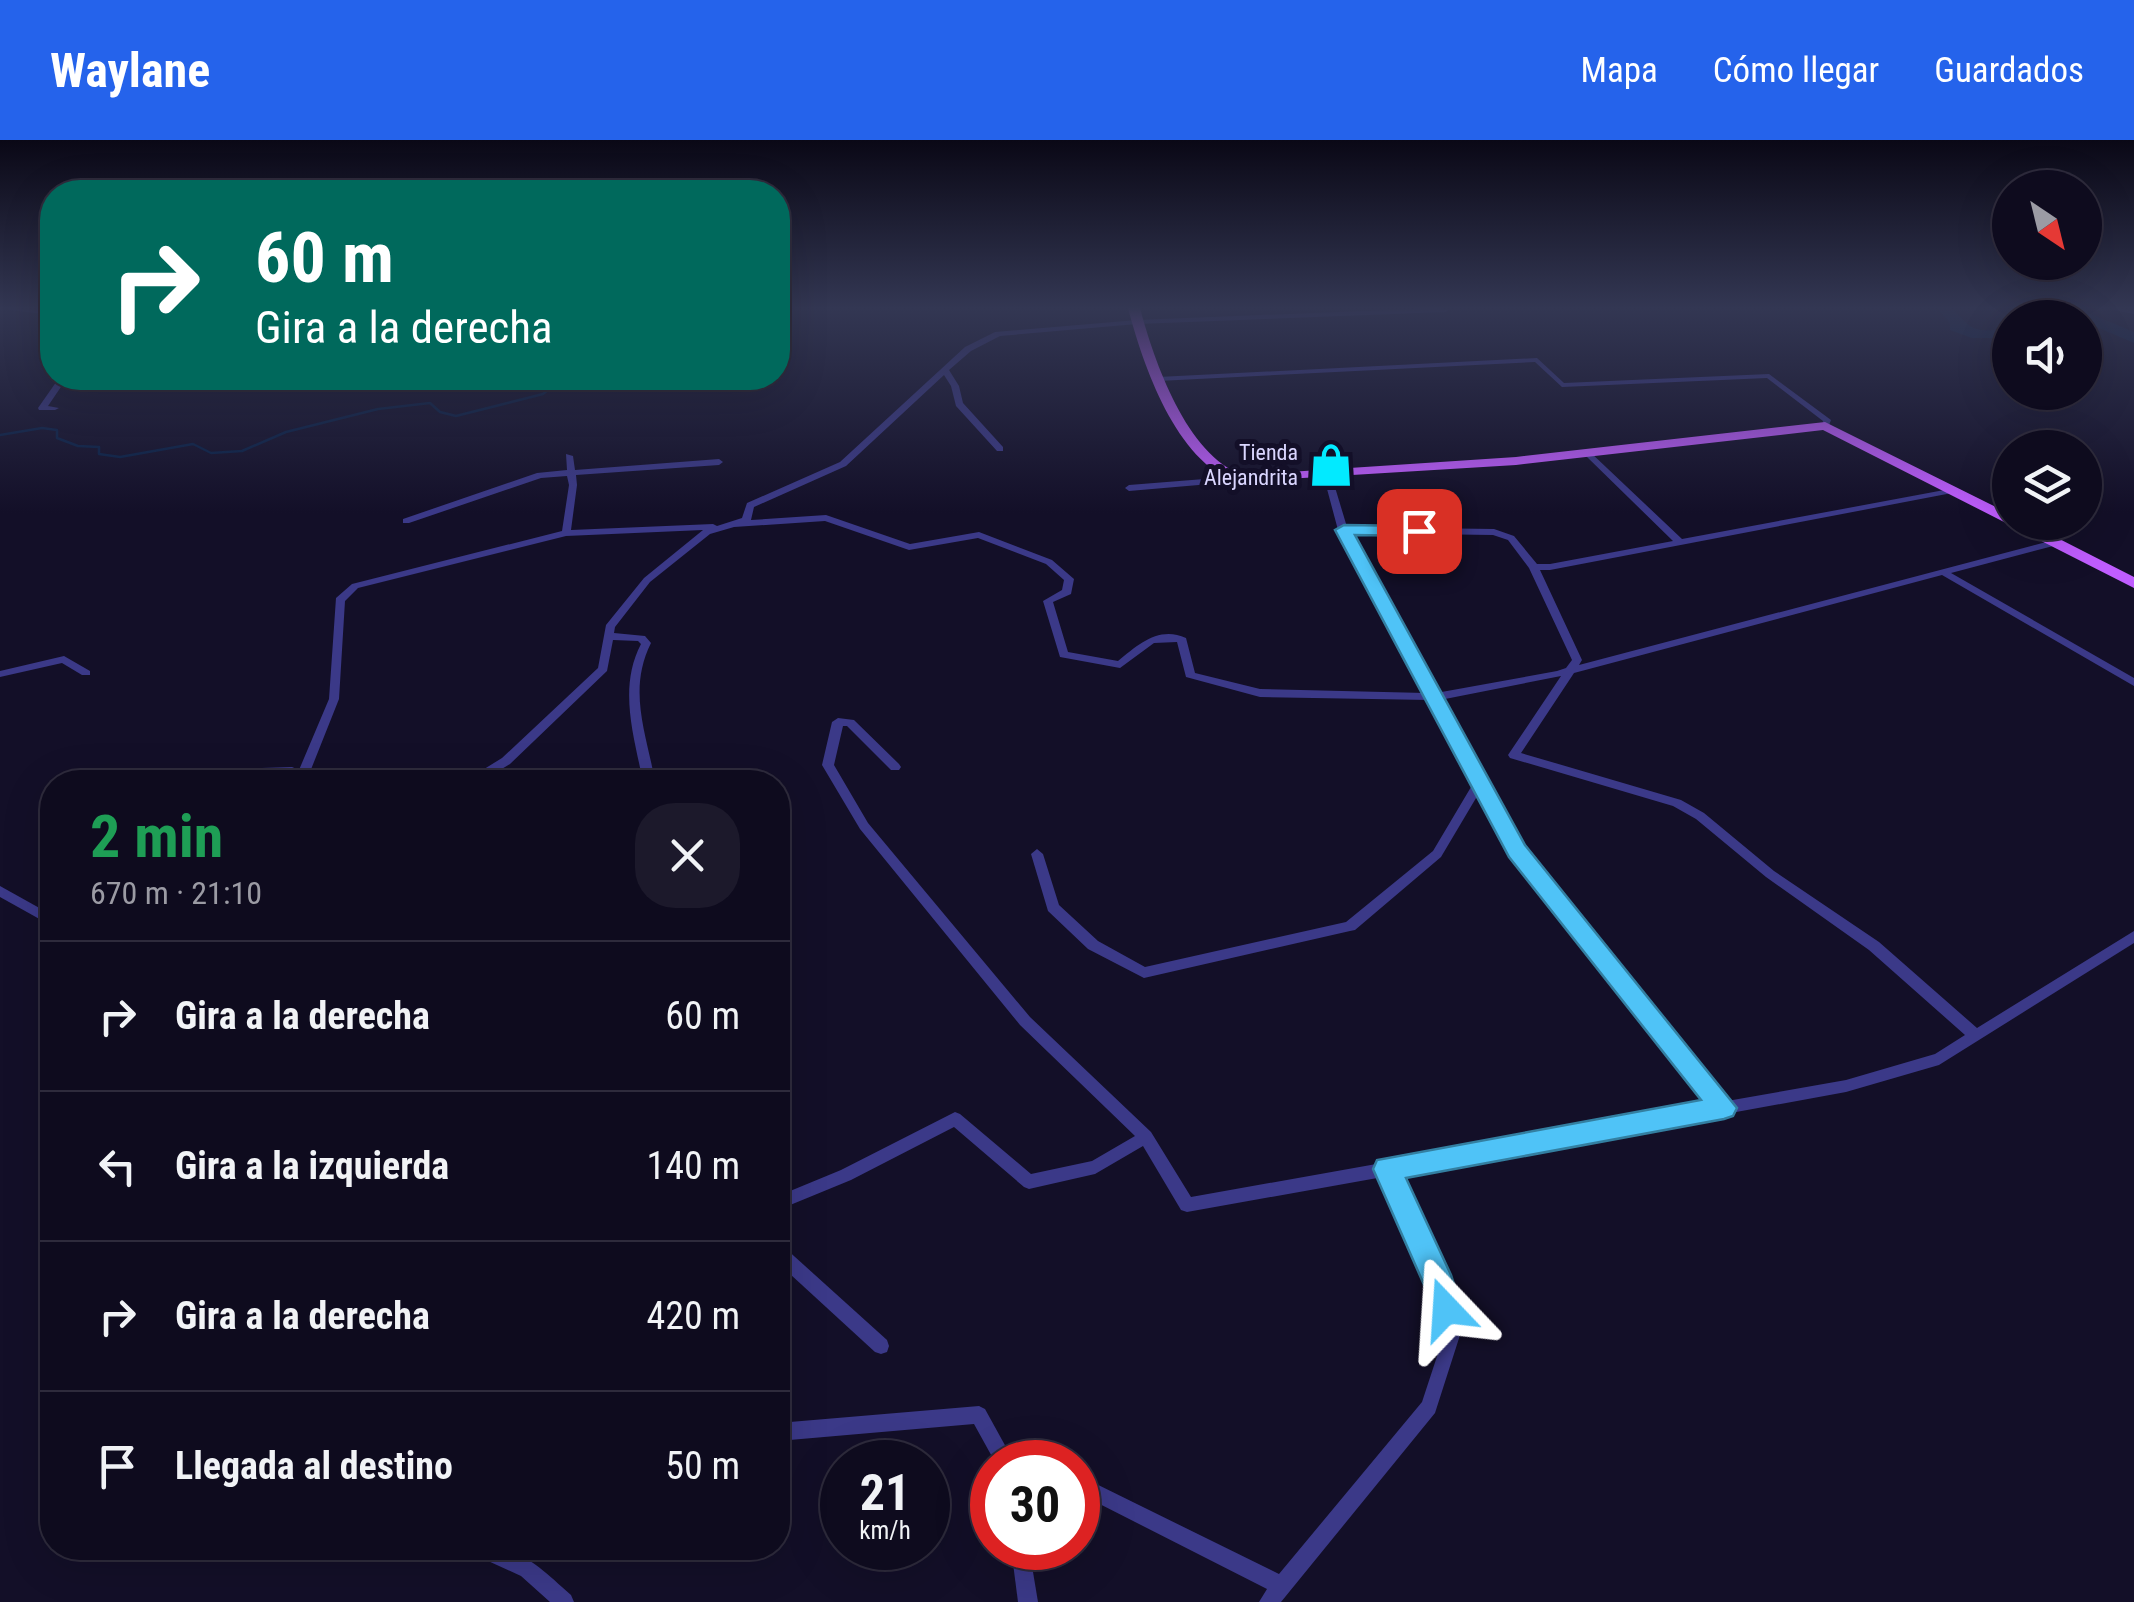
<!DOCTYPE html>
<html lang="es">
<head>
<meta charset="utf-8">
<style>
	:root { --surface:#0e0b1e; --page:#1c192b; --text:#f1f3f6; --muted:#9b9ba4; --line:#2e2b3c; --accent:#2563eb }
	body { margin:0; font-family:"Roboto Condensed",sans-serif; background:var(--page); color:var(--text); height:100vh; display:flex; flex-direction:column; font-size:38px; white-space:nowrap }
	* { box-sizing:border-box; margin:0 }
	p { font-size:32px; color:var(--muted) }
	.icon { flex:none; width:55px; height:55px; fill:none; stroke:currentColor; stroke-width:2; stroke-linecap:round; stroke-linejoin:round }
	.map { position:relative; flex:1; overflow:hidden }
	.sheet { position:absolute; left:40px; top:630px; width:750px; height:790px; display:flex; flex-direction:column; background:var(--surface); border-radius:40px; box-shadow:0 10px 40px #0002,0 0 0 2px var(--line) }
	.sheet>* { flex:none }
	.top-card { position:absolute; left:40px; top:40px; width:750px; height:210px; border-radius:40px; box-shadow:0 10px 40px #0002,0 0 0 2px var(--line); background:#00695c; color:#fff; overflow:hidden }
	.needle { width:65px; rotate:145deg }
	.buttons { position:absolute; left:1992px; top:30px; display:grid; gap:20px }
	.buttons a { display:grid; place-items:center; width:110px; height:110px; border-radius:50%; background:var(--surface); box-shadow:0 10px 40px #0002,0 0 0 2px var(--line); font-size:50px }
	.speed { position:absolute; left:820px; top:1300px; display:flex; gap:20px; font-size:50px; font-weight:700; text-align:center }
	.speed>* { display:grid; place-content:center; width:130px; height:130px; border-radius:50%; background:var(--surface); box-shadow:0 10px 40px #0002,0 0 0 2px var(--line); line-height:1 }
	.speed small { font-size:25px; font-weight:400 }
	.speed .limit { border:15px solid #d22; background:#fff; color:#111 }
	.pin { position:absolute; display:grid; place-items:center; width:85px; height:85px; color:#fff; margin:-42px; border-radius:20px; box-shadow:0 5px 15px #0006 }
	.me { position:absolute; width:110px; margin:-55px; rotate:340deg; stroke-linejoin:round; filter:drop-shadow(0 0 8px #0008) }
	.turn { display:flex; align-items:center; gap:35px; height:210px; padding:0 50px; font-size:45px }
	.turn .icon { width:130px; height:130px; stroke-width:2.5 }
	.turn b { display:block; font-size:70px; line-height:85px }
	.round { display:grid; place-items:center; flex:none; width:105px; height:105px; border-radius:40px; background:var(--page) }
	.summary { display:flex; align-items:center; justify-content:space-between; height:170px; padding:0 50px }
	h1 { font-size:60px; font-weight:700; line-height:75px; color:#1e9e55 }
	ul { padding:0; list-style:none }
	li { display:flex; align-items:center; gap:30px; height:150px; padding:0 50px; border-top:2px solid var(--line) }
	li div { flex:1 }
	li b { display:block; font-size:38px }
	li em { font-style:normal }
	header { display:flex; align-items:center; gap:60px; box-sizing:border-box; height:140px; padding:0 50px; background:var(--accent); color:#fff }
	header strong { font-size:48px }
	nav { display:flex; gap:55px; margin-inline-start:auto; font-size:35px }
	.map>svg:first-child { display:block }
</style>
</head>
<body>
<header>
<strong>Waylane</strong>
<nav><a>Mapa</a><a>Cómo llegar</a><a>Guardados</a></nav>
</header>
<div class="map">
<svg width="2134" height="1462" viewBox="0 0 2134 1462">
	<rect width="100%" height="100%" fill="#130f28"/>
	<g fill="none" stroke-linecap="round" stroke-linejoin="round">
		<!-- stream -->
		<polyline stroke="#092147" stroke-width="2.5" points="0,295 42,288 57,290 57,298 78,306 99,307 99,314 120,317 193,304 211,313 242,311 286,292 378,269 430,263 440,272 456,276 543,254 562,238"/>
		<!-- river -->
		<g fill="#092147" fill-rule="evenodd">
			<path d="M1937,168H1952C1976,194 1972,190 2010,190V198H1972L1950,190V183Z"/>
			<polygon points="2041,168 2091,174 2134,192 2134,203 2085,182 2085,178 2038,178 2036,172"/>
		</g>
		<!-- street -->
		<g fill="#3b3988" fill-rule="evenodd">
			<polygon points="6,168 52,171 52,175 10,170"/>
			<path d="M1437,168L1449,170L1445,172L1137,184L1000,196L971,211L949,230L959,246L963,263L1003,307V311H997L956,266L951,246L944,235L846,326L754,367L751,380L826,375L910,404L979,392L1052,420L1074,439L1071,454L1053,462L1068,512L1118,521C1139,504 1159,486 1186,498L1195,533L1260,549L1425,553L1338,390L1323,334L1324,332L1331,334L1347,387L1494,389L1514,396L1537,424H1550L1673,401L1586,316V312L1589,311L1682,399L1955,348V352L1952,353L1550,430H1540L1582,520L1579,525L2054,400L2057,401V405L1951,433L2134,538V546L1942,435L1574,533L1521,613L1681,660L1704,673L1774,731L1879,802L1977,888L2134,791V803L1939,925L1846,952L1397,1034L1448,1145L1461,1192L1435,1273L1281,1462H1259L1267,1449L1078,1353V1335L1279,1434L1422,1262L1445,1192L1432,1146L1383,1037L1187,1072L1181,1070L1143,1006L1095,1034L1029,1049L1024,1047L954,987L851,1040L778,1070V1056L841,1030L955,972L960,974L1031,1034L1092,1021L1135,996L1020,885L860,689L822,625L832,582L838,578L854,580L899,624L901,627L899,630H891L847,586H843L834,625L868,683L1030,877L1151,992L1191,1057L1712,964L1513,714L1479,653L1441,717L1355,790L1350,791L1144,838L1088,809L1048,771L1031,714L1037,709L1043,714L1059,765L1098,801L1145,827L1346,782L1433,711L1474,642L1429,560L1260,557L1186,537L1177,502L1154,503L1120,528L1060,517L1043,461L1062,450L1064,440L1046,424L978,398L909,410L825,381L734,387L710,394L650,442L615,487L614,493L645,496L651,503C627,551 647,594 655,642H643C634,596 618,548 641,504L638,501L613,500L607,531L510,624L480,642H466L468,639L502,618L598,528L606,485L644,438L703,390L566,396L358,448L345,461L339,559L306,642H294L295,639L290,635L206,638L200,634L206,630L292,627L299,630L329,559L336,458L352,444L562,391L569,345L567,336L541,338L409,383H403V379L537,333L567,330L566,314L573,316L575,330L719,319L723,322L719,325L576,335L577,345L571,390L713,384L717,386L742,378L747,363L840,322L965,207L995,192L1137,180ZM1349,393L1493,395L1508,400L1529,428L1572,520L1566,528L1557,531L1436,553ZM1561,536L1510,612L1508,615L1510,618L1673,666L1696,679L1766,737L1869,810L1965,895L1935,914L1846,940L1727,961L1521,708L1440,560Z"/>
			<polygon points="2113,168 2134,170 2134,174 2114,170"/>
			<polygon points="1537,218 1564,243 1769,234 1831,280 1828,288 1822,288 1823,281 1767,238 1562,247 1535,222 1158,241 1154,239 1158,237"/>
			<polygon points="59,238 67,238 48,266 59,268 55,270 39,270 38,268"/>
			<polygon points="1242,336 1245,337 1245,341 1129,351 1125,348 1129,345"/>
			<polygon points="64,516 90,531 90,535 82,535 62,523 0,537 0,531"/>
			<polygon points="0,746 52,775 52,786 0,757"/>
			<polygon points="778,1105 784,1107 887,1200 889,1206 887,1212 881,1214 875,1212 778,1123"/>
			<polygon points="979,1266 985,1269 1012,1318 1014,1316 1026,1309 1041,1316 1044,1322 995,1322 974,1284 778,1301 778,1283"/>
			<path d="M473,1408C520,1405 537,1425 571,1455L574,1462H550L521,1436L475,1415Z"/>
			<polygon points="1011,1408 1029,1408 1038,1462 1018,1462"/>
		</g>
		<!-- primary -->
		<path fill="#c05dff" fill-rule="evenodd" d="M1128,168H1140C1154,221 1187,316 1243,335L1516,317L1825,282L2010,374V382H2026L2134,437V448L1823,290L1516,325L1237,342C1176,322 1143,225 1128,168Z"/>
	</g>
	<!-- sky -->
	<linearGradient id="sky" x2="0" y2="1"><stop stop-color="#0a0816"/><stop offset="0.45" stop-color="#333753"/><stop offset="1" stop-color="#333753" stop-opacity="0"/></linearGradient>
	<rect width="2134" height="373" fill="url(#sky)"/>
	<!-- route -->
	<polygon fill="#4fc3f7" stroke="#337fa1" stroke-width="2.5" points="1344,385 1419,386 1427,391 1419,396 1355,395 1525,705 1737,968 1733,976 1724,979 1406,1038 1451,1135 1462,1169 1457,1179 1446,1184 1436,1179 1425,1147 1373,1029 1377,1020 1701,960 1509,717 1335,390"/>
	<!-- icons -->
	<defs>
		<g id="shop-bare" transform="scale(3.45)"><path d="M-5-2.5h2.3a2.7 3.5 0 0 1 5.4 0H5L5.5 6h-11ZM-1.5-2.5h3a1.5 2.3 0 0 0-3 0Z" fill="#02eaff" stroke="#130f28" stroke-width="2.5" paint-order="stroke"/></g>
	</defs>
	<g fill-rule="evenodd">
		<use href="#shop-bare" x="1331" y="325"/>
	</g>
	<g text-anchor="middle" stroke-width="10" stroke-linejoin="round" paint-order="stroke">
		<!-- far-poi labels -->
		<g font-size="22" fill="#dad6ff" stroke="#130f28" text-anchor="end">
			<text x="1298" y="320">Tienda<tspan x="1298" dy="25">Alejandrita</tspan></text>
		</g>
	</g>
</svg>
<div class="buttons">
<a><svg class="needle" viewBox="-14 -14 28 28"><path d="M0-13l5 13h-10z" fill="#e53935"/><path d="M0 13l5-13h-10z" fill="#9b9ba4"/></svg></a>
<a><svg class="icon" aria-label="sound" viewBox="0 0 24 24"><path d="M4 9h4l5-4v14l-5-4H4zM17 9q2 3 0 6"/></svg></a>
<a><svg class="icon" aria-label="layers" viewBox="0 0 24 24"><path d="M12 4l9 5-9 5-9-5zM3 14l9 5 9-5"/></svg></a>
</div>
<div class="speed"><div>21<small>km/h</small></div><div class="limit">30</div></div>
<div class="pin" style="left:1419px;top:391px;background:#d93025"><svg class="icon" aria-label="arrive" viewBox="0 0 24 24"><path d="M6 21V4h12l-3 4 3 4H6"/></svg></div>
<svg class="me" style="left:1446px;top:1169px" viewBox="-20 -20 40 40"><path d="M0-17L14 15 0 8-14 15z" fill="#4fc3f7" stroke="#fff" stroke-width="4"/></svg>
<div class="top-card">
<div class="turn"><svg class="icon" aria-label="right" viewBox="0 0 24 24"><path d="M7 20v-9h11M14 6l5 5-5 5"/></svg><div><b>60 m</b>Gira a la derecha</div></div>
</div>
<section class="sheet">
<div class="summary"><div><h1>2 min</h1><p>670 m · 21:10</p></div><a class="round"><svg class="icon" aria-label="close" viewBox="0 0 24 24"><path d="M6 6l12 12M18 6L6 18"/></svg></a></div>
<ul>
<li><svg class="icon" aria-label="right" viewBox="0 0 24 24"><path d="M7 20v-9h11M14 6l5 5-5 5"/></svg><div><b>Gira a la derecha</b></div><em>60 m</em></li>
<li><svg class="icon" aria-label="left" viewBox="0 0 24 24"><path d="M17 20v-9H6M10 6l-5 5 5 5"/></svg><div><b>Gira a la izquierda</b></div><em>140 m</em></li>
<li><svg class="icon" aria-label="right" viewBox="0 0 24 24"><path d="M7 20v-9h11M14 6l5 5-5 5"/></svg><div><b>Gira a la derecha</b></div><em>420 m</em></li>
<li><svg class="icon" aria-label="arrive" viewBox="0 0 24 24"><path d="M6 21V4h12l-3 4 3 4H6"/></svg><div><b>Llegada al destino</b></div><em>50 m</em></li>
</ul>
</section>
</div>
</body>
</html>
